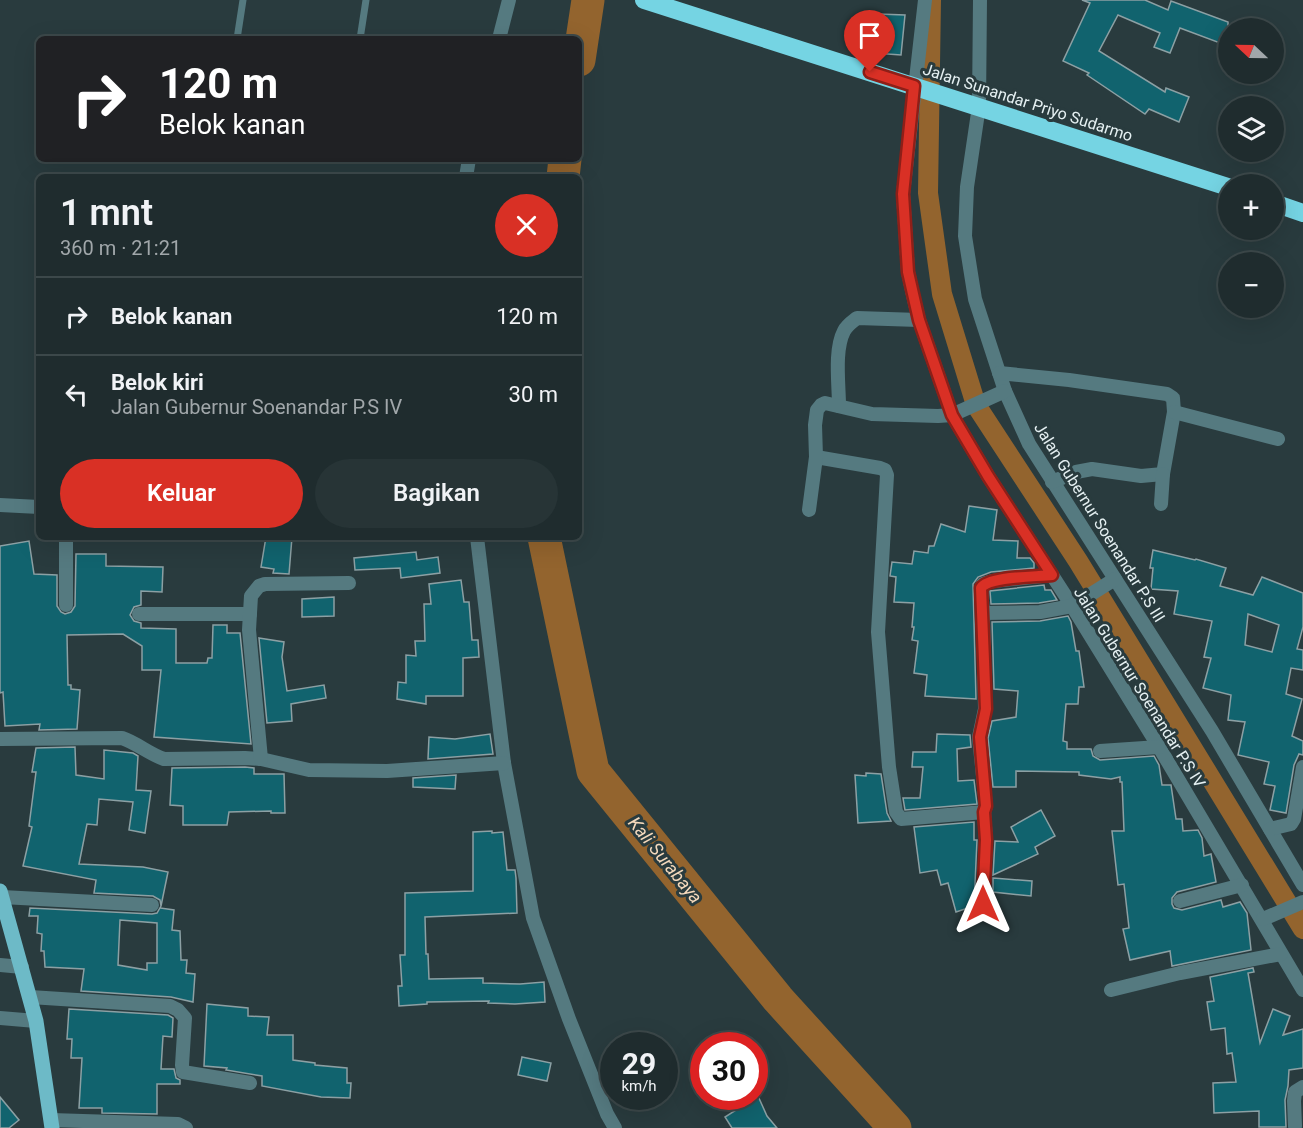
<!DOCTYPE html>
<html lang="id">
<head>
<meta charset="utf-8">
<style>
	:root { --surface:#1f2c2e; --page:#273436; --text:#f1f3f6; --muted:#a1a7aa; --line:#3c484a; --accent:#d93025 }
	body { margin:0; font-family:Roboto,sans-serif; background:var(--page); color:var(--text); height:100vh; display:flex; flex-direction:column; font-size:22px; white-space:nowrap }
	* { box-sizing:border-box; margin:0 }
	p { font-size:20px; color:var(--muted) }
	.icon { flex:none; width:33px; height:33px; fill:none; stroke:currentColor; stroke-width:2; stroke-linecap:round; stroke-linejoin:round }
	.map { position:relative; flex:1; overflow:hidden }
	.details { position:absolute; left:36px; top:174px; width:546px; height:366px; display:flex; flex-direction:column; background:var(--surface); border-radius:9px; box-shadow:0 6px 24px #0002,0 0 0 2px var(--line) }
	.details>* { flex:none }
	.top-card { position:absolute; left:36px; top:36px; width:546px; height:126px; border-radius:9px; box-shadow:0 6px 24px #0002,0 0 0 2px var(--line); background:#202124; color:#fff; overflow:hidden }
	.needle { width:39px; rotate:292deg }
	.fabs { position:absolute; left:1218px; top:18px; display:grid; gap:12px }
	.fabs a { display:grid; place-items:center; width:66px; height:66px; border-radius:50%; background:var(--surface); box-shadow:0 6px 24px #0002,0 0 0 2px var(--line); font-size:30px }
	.speed { position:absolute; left:600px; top:1032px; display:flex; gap:12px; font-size:30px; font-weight:700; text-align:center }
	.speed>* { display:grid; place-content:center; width:78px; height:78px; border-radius:50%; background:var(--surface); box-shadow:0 6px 24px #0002,0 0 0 2px var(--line); line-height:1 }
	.speed small { font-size:15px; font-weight:400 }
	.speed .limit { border:9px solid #d22; background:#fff; color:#111 }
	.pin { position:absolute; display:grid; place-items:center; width:51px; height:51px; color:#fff; margin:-62px -26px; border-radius:50% 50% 50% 0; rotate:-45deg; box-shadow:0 0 6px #0007 }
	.pin .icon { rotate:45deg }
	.me { position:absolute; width:66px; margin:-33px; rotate:0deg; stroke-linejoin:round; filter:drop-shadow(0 0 4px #0008) }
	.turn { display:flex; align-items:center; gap:21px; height:126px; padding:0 24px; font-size:27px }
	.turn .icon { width:78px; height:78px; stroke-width:2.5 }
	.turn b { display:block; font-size:42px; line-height:51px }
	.round { display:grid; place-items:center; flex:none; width:63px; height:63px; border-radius:32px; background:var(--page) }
	.summary { display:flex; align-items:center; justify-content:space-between; height:102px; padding:0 24px }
	h1 { font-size:36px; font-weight:600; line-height:45px }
	.action { display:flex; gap:12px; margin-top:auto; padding:12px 24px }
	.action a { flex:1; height:69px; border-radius:36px; background:var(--accent); color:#fff; font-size:24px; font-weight:600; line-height:69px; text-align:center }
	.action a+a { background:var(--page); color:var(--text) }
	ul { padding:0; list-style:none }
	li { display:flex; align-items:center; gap:18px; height:78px; padding:0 24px; border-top:2px solid var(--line) }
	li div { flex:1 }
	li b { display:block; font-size:22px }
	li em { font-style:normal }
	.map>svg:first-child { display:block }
</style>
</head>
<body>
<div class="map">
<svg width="1303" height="1128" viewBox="0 0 1303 1128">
	<rect width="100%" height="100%" fill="#293b3e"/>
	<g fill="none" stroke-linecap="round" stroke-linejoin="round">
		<!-- canal -->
		<polyline stroke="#93642e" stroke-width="20" points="931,0 928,193 942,294 976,405 1078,561 1303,929"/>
		<!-- river -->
		<g stroke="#93642e" stroke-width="33">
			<polyline points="579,60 588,0"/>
			<polyline points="563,177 565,159"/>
			<polyline points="544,537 593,771 778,999 895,1128"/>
		</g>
	</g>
	<!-- building -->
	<g fill="#11636e" stroke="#8ca0a4" stroke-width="1.5" fill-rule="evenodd">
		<polygon points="1082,0 1145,0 1168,10 1171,1 1228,22 1228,46 1180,28 1170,53 1154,47 1160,33 1118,15 1099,51 1165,92 1166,88 1189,97 1179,122 1149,109 1145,114 1087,75 1089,73 1063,61 1090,3"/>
		<polygon points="878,14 905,15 901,55 874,53"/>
		<polygon points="969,506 997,510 993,540 1018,541 1017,558 1030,558 1034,563 1034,568 991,572 978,577 973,584 976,699 925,696 927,675 914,673 918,641 912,640 914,627 912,627 914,603 894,602 896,577 890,576 892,562 912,564 914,551 928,553 929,546 934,546 941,524 965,532"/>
		<polygon points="266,537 292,537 289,574 273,573 274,569 261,567"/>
		<polygon points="29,541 34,574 57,575 57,606 61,612 65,614 71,612 75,606 76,554 106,554 106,566 163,567 162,592 141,591 141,605 134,607 130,615 134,621 141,623 141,628 176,629 176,663 207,663 208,658 212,658 213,625 227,625 227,633 240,633 251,744 154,737 161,670 142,670 142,646 123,634 67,635 68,685 71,685 71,689 80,690 77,729 39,730 40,724 5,726 3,692 0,693 0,546"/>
		<path d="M1153,550L1195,560L1196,559L1226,568L1220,586L1253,595L1262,577L1303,593V627L1297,649L1303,650V670L1291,668L1286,694L1302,699L1292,736L1303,741V755L1299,754L1294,765L1286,813L1270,810L1275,786L1264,784L1269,762L1238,755L1245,722L1228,720L1231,695L1203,688L1211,658L1204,657L1212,621L1174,614L1178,591L1151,589L1153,568H1150ZM1248,614L1279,625L1272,652L1245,645Z"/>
		<polygon points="416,552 417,560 438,557 440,573 401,578 400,568 355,570 354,558"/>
		<polygon points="461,580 464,602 469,602 472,640 478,640 479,657 463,658 463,696 426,696 426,704 397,699 398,682 406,683 406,655 416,656 415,641 425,641 424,604 431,604 429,584"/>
		<polygon points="1044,585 1045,590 1051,590 1057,600 1039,603 991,604 990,591"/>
		<polygon points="334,597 334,616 302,617 302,599"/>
		<polygon points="1068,616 1071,622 1076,651 1079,651 1084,687 1079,687 1078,704 1066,704 1063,741 1067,742 1067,749 1091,749 1093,756 1100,760 1154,756 1159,765 1162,785 1171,785 1176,819 1182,819 1183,831 1198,830 1202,838 1204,856 1211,854 1216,882 1177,892 1172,898 1172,904 1174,908 1182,910 1221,900 1223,907 1240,902 1247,913 1251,950 1172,966 1170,951 1130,960 1123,929 1129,928 1124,884 1118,885 1112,831 1124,831 1122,782 1120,782 1120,777 1111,779 1079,775 1079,772 1016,771 1016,787 993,787 988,738 992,721 1016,717 1018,691 994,689 992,622 1040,621"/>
		<polygon points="259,638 284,642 282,657 287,691 324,685 326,698 291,704 292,721 267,723"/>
		<polygon points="490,734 493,754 428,759 429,737 455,739"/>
		<polygon points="937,734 970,735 971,747 957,749 958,781 974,780 977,804 905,810 903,798 920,798 923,767 912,767 913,752 936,752"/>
		<polygon points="75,747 76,775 104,779 104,750 133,753 138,756 136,790 151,791 145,833 129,830 133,802 99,799 97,825 87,824 79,864 143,867 168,872 161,906 160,900 153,896 94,893 96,880 23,866 32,827 29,826 36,772 32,772 36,748"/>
		<polygon points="245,767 254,768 254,774 284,774 285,813 271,813 271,811 229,812 227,825 183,825 183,806 170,805 172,768"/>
		<polygon points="866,773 881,774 887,813 891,821 858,823 855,775 866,776"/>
		<polygon points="456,775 455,789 413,787 413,778"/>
		<polygon points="1041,810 1055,836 1035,847 1038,854 993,875 995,841 1018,842 1011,827"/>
		<polygon points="974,822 974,840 977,840 974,906 956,912 948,883 941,885 937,870 920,873 914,827"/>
		<polygon points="492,831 492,833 503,832 507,870 515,870 516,878 517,913 425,917 426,954 428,954 429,979 483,978 483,983 520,984 544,982 545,1002 515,1004 488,1003 489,1001 427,1002 427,1004 399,1006 398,986 402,986 400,955 405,955 405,893 473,891 473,832"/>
		<polygon points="993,878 1032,881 1031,896 993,892"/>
		<path d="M161,906L160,908L174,910L172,930L180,931L181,960H187L186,973L195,974L193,1002L171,997L81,991L84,969L45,967L44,951H41L42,934L37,933L38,916H29L30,908L152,914L157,913ZM120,920L157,923V963H147V970L118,965Z"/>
		<polygon points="1253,968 1254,972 1248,973 1260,1043 1273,1009 1290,1016 1283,1035 1303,1029 1303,1068 1289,1070 1288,1086 1285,1100 1286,1127 1259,1127 1259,1111 1214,1113 1213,1083 1236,1082 1232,1053 1227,1054 1225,1028 1211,1030 1207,1002 1214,1001 1210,977"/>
		<polygon points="207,1004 248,1008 248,1016 269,1017 267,1035 293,1035 293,1060 315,1063 315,1065 347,1068 347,1083 351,1083 350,1098 321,1097 262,1086 262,1076 226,1070 227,1068 204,1066"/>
		<polygon points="69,1009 168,1015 173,1018 172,1037 163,1036 161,1069 174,1069 176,1078 180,1080 180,1084 157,1084 157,1114 102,1113 102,1108 79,1108 82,1058 71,1058 72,1039 67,1039"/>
		<polygon points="522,1057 551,1063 547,1081 518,1075"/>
		<polygon points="740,1096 758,1096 767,1116 777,1128 732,1128 725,1117 744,1105"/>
		<polygon points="0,1097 19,1120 9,1128 0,1128"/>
	</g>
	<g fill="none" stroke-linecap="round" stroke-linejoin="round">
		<!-- lane -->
		<g stroke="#557a80" stroke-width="7">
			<polyline points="237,39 243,0"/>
			<polyline points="360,39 366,0"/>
		</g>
		<!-- street -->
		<g stroke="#557a80" stroke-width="14">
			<polyline points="925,0 903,194 908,272 913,295 919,320 952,415 988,476 1072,606 1159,747 1303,990"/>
			<polyline points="980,0 979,106 967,187 965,236 975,299 1005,391 1029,444 1212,731 1303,885"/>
			<polyline points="499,39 509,0"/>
			<polyline points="466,177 469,159"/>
			<polyline points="999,373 1069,380 1167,394 1173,398 1174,412 1163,474 1141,476 1092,469 1076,472 1052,482"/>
			<path d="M839,406C839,385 834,350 844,331C847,325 852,322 857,318L919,320"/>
			<polyline points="1174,412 1278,439"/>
			<polyline points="816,457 880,468 885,470 887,475 878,632 889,767 896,812 901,819 984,812 986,806 979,737 985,709 983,613 981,588 983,584 993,581 1051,575"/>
			<polyline points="1161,504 1163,474"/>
			<polyline points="0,505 39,507"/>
			<polyline points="809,510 816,457 815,425 817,410 821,405 825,403 872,414 938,416 952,415 1005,391"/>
			<polyline points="477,537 504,763 533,918 569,1019 607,1114 615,1128"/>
			<polyline points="66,605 66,537"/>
			<polyline points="983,613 1040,612 1072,606 1115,579"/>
			<polyline points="139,614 250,614"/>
			<path d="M0,739L122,738C137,743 149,754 164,759L245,758L261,759L309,770L387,771L504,763"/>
			<polyline points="1100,751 1159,747"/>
			<polyline points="261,759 249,630 251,596 259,586 265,584 349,583"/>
			<polyline points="1270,829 1291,824 1294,819 1303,767"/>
			<polyline points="2,897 152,905"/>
			<polyline points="1180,901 1242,885"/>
			<polyline points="983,904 986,840 984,812"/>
			<polyline points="1263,919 1303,902"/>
			<polyline points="0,965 22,967"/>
			<polyline points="1111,990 1180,973 1281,954"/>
			<polyline points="30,997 170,1006 178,1010 185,1018 182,1065 183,1072 250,1083"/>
			<polyline points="0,1018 36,1021"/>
			<polyline points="51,1120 178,1124 186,1128"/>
			<polyline points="1295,1126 1294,1101 1295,1092 1303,1087"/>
		</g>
		<!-- primary -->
		<polyline stroke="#6dbac7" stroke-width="15" points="0,891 36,1021 52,1128"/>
		<!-- highway -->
		<g stroke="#75d4e3" stroke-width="18">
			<polyline points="644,0 1228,187"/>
			<polyline points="1274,203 1303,213"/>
		</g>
	</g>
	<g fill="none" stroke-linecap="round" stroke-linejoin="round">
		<!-- route casing -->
		<g stroke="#8d1f18" stroke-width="15">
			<path id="route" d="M870,72L914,86L903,194L908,272L919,320L952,415L988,476L1052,575C1036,577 989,576 981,588L986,709L980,737L986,806L984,812L986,840L983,904"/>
		</g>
		<!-- route -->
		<use href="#route" stroke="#d93025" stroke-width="10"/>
	</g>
	<g text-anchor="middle" stroke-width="6" stroke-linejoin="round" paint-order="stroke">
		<!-- street labels -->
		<g font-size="16" fill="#e5f0f2" stroke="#293b3e">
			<text transform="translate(1028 102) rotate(18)" y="6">Jalan Sunandar Priyo Sudarmo</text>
			<text transform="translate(1100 522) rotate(58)" y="6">Jalan Gubernur Soenandar P.S III</text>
			<text transform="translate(1140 687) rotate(58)" y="6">Jalan Gubernur Soenandar P.S IV</text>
		</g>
		<!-- water labels -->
		<g font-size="18" font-style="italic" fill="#f4d9bc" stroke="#293b3e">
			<text transform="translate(665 860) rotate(51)" y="6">Kali Surabaya</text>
		</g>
	</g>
</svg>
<div class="fabs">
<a><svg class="needle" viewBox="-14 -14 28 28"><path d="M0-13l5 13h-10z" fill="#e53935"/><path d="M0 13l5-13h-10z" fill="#a1a7aa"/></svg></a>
<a><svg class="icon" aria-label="layers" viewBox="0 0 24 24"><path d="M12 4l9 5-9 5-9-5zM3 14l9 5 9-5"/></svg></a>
<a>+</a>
<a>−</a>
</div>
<div class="speed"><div>29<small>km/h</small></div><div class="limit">30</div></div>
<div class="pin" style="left:870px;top:72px;background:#d93025"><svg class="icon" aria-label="arrive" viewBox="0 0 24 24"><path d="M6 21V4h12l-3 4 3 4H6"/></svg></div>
<svg class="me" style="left:983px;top:904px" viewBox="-20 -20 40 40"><path d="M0-17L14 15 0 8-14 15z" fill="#d93025" stroke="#fff" stroke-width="4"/></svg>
<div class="top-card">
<div class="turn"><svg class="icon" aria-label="right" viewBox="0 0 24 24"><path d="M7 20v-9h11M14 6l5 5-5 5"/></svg><div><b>120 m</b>Belok kanan</div></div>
</div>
<section class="details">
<div class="summary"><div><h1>1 mnt</h1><p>360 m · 21:21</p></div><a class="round" style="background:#d93025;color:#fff"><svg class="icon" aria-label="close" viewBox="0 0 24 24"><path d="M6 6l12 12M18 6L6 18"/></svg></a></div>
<ul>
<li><svg class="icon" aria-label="right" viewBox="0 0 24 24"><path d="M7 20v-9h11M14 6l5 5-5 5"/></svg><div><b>Belok kanan</b></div><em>120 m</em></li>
<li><svg class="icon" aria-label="left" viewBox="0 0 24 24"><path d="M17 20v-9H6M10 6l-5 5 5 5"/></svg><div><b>Belok kiri</b><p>Jalan Gubernur Soenandar P.S IV</p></div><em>30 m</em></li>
</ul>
<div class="action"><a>Keluar</a><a>Bagikan</a></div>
</section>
</div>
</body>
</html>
